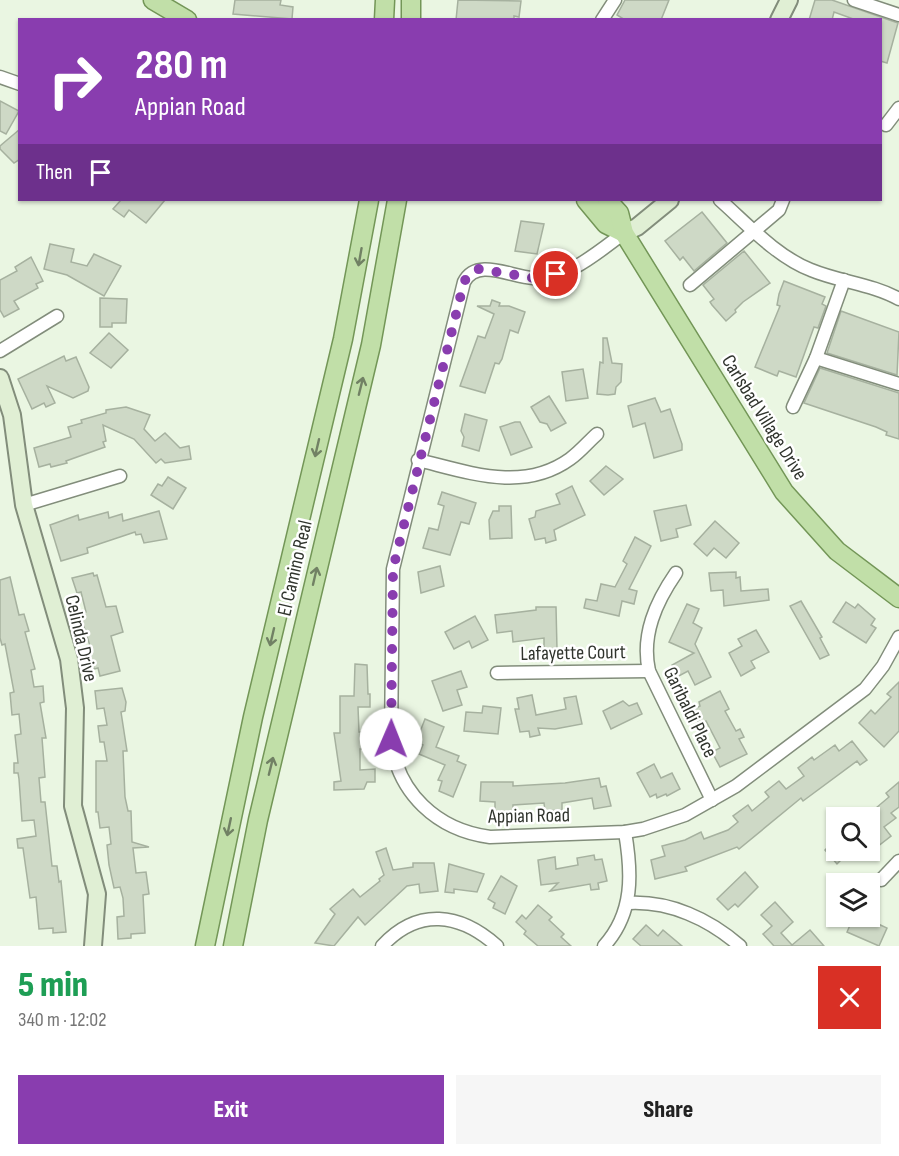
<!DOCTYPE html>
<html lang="en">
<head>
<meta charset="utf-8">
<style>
	:root { --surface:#fff; --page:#f6f6f6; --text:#222; --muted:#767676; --accent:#893daf }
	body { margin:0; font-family:"Sofia Sans Condensed",sans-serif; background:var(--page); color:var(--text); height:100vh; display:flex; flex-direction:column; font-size:22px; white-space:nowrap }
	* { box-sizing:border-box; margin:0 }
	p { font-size:20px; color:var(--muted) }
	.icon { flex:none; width:33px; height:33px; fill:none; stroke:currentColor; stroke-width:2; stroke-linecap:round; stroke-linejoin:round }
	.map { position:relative; height:946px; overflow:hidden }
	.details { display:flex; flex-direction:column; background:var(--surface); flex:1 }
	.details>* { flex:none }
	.hud { position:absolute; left:18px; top:18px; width:864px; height:183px; border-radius:0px; box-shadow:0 2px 4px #0004; background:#893daf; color:#fff; overflow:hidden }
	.buttons { position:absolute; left:826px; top:807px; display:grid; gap:12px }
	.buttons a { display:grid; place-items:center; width:54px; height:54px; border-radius:0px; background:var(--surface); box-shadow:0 2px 4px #0004; font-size:30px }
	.pin { position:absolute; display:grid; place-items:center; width:51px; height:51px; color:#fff; margin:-26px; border:3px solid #fff; border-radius:50%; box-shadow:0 2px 6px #0007 }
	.me { position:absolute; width:66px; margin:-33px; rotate:1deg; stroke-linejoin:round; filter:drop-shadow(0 0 4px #0008) }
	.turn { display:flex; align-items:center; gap:21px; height:126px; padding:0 18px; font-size:27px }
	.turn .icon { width:78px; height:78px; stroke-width:2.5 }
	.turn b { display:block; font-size:42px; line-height:51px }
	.then { display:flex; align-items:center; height:57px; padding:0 18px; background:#0003; gap:12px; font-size:22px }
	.round { display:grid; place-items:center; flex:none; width:63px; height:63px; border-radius:0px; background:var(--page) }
	.summary { display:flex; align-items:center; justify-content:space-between; height:102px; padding:0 18px }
	h1 { font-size:36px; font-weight:800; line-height:45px; color:#1e9e55 }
	.primary-button { display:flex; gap:12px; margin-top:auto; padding:12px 18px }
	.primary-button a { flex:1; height:69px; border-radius:0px; background:var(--accent); color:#fff; font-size:24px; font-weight:800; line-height:69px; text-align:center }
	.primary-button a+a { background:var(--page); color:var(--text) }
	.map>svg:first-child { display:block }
</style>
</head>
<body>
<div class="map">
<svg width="899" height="946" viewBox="0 0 899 946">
	<rect width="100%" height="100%" fill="#eaf6e2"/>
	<!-- building -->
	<g fill="#ced9c6" stroke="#a6b19f" stroke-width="1.5">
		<polygon points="235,0 281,0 280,5 293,7 292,19 233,14"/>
		<polygon points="458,0 521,1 519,17 514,16 514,20 456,20"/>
		<polygon points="625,0 669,0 661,20 625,20 617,15"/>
		<polygon points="815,0 832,0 898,23 887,63 880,61 880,20 856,20 834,12 832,20 809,20"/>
		<polygon points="0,101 19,111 6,134 0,131"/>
		<polygon points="20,129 20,159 14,163 0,149 0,146"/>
		<polygon points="121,200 165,200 146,223 129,210 124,217 113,209"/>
		<polygon points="702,212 727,243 694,271 683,257 680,260 665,241"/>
		<polygon points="521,221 544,224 537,254 515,251"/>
		<polygon points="50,244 74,249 71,262 87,266 94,254 121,266 104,296 67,275 44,269"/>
		<polygon points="744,251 770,283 743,302 735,310 736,312 726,321 712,305 710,302 714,299 703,285"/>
		<polygon points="31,257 43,281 36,284 38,288 14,301 19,309 4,317 0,310 0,280 17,271 15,267"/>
		<polygon points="784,281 825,297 822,304 826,306 818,328 814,327 796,377 779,371 777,376 755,367 780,306 777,305 779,294"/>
		<polygon points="100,298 127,299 126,323 112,323 112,327 100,327"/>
		<polygon points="492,300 500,303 499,306 509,306 525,312 518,333 510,330 502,359 499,364 495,363 485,393 460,386 478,336 485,338 494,314 477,306 490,306"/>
		<polygon points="841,311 899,332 897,375 827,353"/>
		<polygon points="109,333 128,350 111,368 90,353"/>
		<polygon points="603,338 607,338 612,363 622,364 621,382 616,387 615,394 608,395 597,394 600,362 603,363"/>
		<polygon points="64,356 66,361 76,357 89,387 88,391 73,398 47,386 55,403 46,407 44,403 32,409 18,379"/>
		<polygon points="820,368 899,393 899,439 886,435 887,432 876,427 804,403"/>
		<polygon points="583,369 588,398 566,401 562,372"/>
		<polygon points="549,396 566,423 551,431 547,424 540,422 531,407"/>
		<polygon points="655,398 661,412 670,409 682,444 682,450 654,458 645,423 633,427 628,406"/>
		<polygon points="126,407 150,415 144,429 155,441 165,433 180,448 189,446 191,459 165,463 161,459 156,463 134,439 103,425 106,441 103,442 105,447 66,461 67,463 51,467 50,464 39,467 34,448 71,437 68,427 82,423 81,420 106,413 106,410"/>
		<polygon points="465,414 487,420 479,451 462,446 464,437 461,431"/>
		<polygon points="515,422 520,422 532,447 511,455 500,427"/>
		<polygon points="606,466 623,479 604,495 590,481"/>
		<polygon points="168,477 186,488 173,509 151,495 158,484 162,486"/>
		<polygon points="572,486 585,515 554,530 556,540 546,543 545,538 535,540 529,519 535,517 536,511 560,504 556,494"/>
		<polygon points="442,492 476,503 469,524 461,522 450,555 423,548 429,528 438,530 444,506 438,504"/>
		<polygon points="686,505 691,525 676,529 678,537 661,541 654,511"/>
		<polygon points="499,506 511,506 512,538 490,539 489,520 493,511 499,511"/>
		<polygon points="159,511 167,539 144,543 141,534 136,535 135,532 87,548 88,553 61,561 50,525 78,515 79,520 108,512 109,518 122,514 123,521"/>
		<polygon points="715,521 739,543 726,558 714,548 707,556 694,544"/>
		<polygon points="635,537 651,546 629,589 637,591 634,604 622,601 619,616 584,608 586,599 597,601 601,584 615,587 627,564 623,561"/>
		<polygon points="440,566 444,586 421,593 418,572"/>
		<polygon points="736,572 736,578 740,577 741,591 768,589 769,600 724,606 723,590 711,591 709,573"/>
		<polygon points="93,573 94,576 97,575 106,607 116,606 123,632 111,636 120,671 100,676 98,668 94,669 89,650 91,649 80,614 86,612 81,592 77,593 72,578"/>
		<polygon points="10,577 19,615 24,614 29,631 25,632 35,669 31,670 34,687 43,686 44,702 40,703 46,738 42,738 45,777 39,778 41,802 45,802 52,866 57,866 59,882 61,881 66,932 53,933 53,928 39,929 36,897 30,898 23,848 18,848 17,839 36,836 34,820 22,821 19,779 18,773 14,773 14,763 18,763 15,735 21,734 19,714 12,715 10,693 14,692 5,644 2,645 0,638 0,580"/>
		<polygon points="801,601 822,637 820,638 829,655 820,659 790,606"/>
		<polygon points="846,602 855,608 858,604 875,619 871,625 876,628 866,643 833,622"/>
		<polygon points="687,604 699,609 693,623 702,628 695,644 711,677 695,685 688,671 677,677 672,665 694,653 669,642"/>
		<polygon points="536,607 556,607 557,649 544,649 544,638 513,642 512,631 497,633 495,615 536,610"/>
		<polygon points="475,616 488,640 472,648 469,641 454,649 445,632"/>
		<polygon points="756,630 769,652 751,661 755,668 741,676 729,653 742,646 738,639"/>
		<polygon points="355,664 367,665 368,694 370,694 370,707 358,707 359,732 370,732 371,749 360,749 360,770 375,769 375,782 367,782 364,789 334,790 334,782 341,781 334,733 340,733 340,696 354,696"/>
		<polygon points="461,671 467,687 457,690 462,705 443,711 432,681"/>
		<polygon points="899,682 899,731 884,747 859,723 871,710 875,714 891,697 887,694"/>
		<polygon points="122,688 126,702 125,711 121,712 127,751 123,751 125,797 128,811 131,811 132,842 149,847 133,848 136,873 146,872 149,894 143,895 145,933 131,934 131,938 118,939 117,917 124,916 123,898 120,887 114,888 109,865 107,845 111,844 109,827 100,828 98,812 96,812 96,761 107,761 104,742 100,742 98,726 107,725 104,708 97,709 95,691"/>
		<polygon points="720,691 729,709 725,711 736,731 740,729 744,737 739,739 747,754 720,767 712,752 720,748 706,721 699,724 692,710 700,706 699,702"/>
		<polygon points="532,695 536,715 566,709 564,698 576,696 582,724 555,729 538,728 540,735 530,737 529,731 520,732 515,709 519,709 517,698"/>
		<polygon points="623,701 629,706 637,703 642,714 611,729 603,711"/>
		<polygon points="483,706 501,708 498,734 464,731 466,712 482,713"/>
		<polygon points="425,719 444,727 436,747 459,756 457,761 466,765 453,797 439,791 442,781 438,780 445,765 419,754 423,745 416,742"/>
		<polygon points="852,741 867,760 860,765 857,761 803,801 801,798 739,849 737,847 685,867 687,871 655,879 651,860 665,856 662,846 685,840 701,832 704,839 728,830 738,822 733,816 748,805 752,811 769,797 765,792 779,781 786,789 804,776 798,768 812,757 814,760 835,745 839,751"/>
		<polygon points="654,764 661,778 672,773 680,789 667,796 666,794 657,798 656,794 650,797 637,773"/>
		<polygon points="599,778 601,787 606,786 611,806 594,809 592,798 562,803 562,810 545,811 544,803 513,805 513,813 495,813 495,802 480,801 481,782 513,782 513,786 565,783"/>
		<polygon points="899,782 899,807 891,813 896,818 884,827 891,836 877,847 870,838 870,813 889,797 886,793"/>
		<polygon points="837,838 837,850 851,850 837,864 825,850"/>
		<polygon points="386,848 393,870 413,867 413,863 434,863 438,891 420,893 419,884 407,886 365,925 358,917 334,946 315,943 335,914 330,909 353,889 360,897 380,881 379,879 384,875 376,852"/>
		<polygon points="594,855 595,860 602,859 607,881 598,883 599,889 591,890 590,884 550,891 558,883 541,885 538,860 555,857 556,869 578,865 577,858"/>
		<polygon points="449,864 484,874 477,892 454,889 454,893 445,892"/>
		<polygon points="745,872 758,887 738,907 735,904 728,910 717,899"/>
		<polygon points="501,876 517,886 505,914 493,908 495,903 488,899"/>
		<polygon points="775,902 793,922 781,933 792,945 810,930 824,946 774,946 763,934 772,926 761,915"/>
		<polygon points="538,905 552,917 549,920 564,934 561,937 571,946 538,946 524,934 526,931 516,922 522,915 526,919"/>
		<polygon points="854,916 874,916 872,921 887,928 879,946 847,932"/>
		<polygon points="646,925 658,936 663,930 682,946 641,946 633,939"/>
	</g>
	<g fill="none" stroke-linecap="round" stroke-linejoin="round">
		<!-- street casing -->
		<g stroke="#828d7b" stroke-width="15">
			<g id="street">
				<polyline points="854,0 899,15"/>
				<polyline points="602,20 615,0"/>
				<polyline points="0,77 20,84"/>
				<polyline points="886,125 899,108"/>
				<path d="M720,200C747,224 777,257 811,270C840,282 872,284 899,299"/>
				<path d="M624,233C598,252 567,280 533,278C511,277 477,257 464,282L393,569L391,739C397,793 437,830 490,837L625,832L643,829L685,815L736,786L865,689L883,666L899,637"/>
				<polyline points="690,285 779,210 783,200"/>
				<polyline points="0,351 57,316"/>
				<polyline points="816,358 899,384"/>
				<polyline points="793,407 816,358 844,280"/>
				<path d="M418,460C468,472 523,493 570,459C580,452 588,442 597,434"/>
				<polyline points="24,505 120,476"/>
				<path d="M676,573C656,602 641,635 649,671L712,800"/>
				<polyline points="497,673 649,671"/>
				<polyline points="881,880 899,861"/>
				<path d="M629,903C670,901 709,919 740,946"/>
				<path d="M382,946C418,907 460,913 497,946"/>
				<path d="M604,946C634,913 632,873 625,832"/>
			</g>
		</g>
		<!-- secondary casing -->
		<g stroke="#828d7b" stroke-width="20">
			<g id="secondary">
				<polyline points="779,20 789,0"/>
				<polyline points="624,233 637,227 670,200"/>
				<polyline points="0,378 12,415 24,505 69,659 75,708 73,806 97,894 93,946"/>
			</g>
		</g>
		<!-- primary casing -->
		<g stroke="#739657" stroke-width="21">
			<g id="primary">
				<polyline points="153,0 187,20"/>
				<polyline points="384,20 385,0"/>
				<polyline points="411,20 411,0"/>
				<polyline points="586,200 606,224 624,233"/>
				<polyline points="607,200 619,213 624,233 784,492 837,551 899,598"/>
				<polyline points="205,946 253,717 343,339 369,200"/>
				<polyline points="233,946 258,820 371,345 397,200"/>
			</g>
		</g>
		<!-- street -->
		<use href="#street" stroke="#fff" stroke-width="12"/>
		<!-- secondary -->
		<use href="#secondary" stroke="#e0efd4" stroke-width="16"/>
		<!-- primary -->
		<use href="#primary" stroke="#c1dfa8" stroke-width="18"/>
	</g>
	<!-- one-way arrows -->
	<defs><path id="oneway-shaft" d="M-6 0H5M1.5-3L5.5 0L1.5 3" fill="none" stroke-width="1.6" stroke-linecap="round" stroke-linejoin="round" transform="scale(1.5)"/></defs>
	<g stroke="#718164">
		<use href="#oneway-shaft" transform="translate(360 257) rotate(100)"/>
		<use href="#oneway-shaft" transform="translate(361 386) rotate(-76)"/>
		<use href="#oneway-shaft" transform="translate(317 448) rotate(103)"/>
		<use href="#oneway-shaft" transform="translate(315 576) rotate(-77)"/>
		<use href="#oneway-shaft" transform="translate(272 637) rotate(103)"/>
		<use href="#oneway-shaft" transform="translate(271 766) rotate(-76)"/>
		<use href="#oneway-shaft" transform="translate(229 827) rotate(102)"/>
	</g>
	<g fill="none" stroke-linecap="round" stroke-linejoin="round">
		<!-- route -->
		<polyline stroke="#893daf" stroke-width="10" stroke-dasharray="0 18" points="391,739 393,569 464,282 469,274 479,269 533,278 556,274"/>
	</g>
	<g text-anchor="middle" stroke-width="5" stroke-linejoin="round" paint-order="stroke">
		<!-- street labels -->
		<g font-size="20" fill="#30342d" stroke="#fff">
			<text transform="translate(765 417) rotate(58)" y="7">Carlsbad Village Drive</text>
			<text transform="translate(294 568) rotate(-77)" y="7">El Camino Real</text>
			<text transform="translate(82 638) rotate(77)" y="7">Celinda Drive</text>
			<text transform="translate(573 652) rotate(-1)" y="7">Lafayette Court</text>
			<text transform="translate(691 712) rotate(64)" y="7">Garibaldi Place</text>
			<text transform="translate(529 815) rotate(-1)" y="7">Appian Road</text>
		</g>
	</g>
</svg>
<div class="buttons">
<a><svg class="icon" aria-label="search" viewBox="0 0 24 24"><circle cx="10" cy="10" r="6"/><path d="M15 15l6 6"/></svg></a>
<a><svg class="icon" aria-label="layers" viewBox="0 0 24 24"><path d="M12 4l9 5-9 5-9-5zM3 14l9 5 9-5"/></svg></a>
</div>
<div class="pin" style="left:556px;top:274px;background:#d93025"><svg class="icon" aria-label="arrive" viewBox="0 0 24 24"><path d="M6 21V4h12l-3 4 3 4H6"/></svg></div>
<svg class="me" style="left:391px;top:739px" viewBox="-20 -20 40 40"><circle r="19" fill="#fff"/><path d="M0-13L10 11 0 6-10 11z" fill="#893daf"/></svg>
<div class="hud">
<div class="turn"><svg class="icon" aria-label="right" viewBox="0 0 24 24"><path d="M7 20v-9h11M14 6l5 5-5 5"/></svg><div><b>280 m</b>Appian Road</div></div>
<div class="then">Then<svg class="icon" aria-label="arrive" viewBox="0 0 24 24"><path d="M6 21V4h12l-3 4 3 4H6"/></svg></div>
</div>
</div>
<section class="details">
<div class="summary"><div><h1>5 min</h1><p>340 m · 12:02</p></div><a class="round" style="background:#d93025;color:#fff"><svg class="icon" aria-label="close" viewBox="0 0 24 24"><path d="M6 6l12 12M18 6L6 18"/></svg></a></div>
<div class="primary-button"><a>Exit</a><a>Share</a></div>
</section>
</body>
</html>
